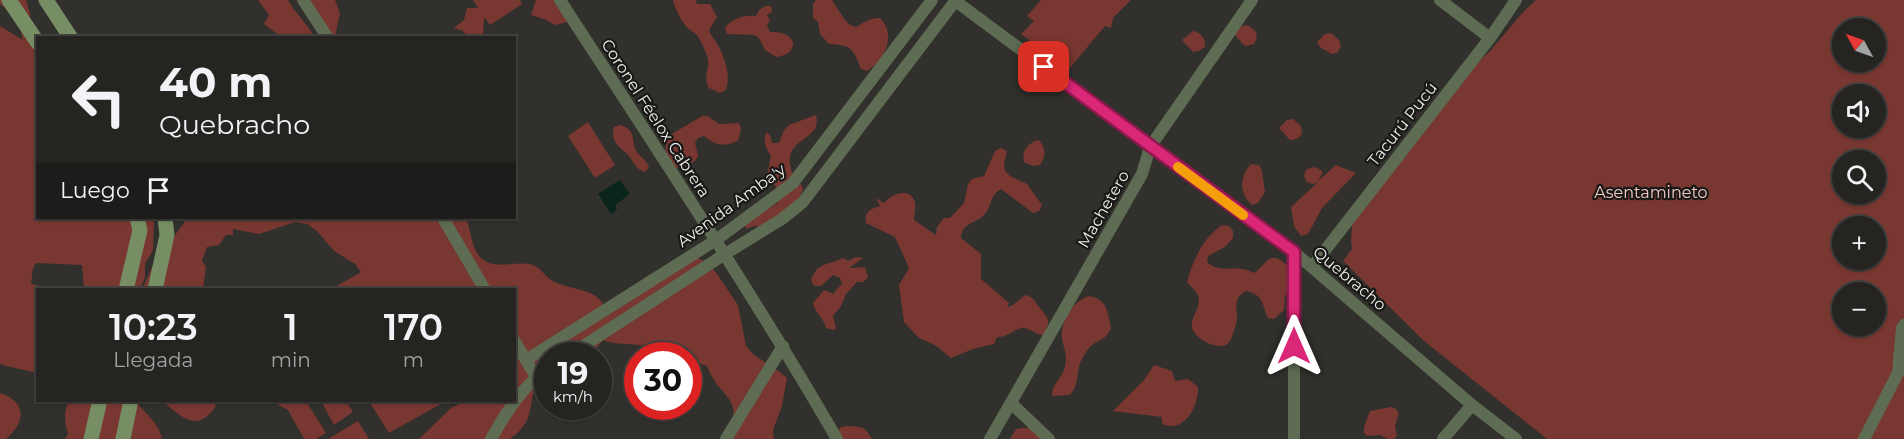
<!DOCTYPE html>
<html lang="es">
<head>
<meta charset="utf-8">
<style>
	:root { --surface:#252421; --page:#31302e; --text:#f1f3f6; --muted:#a3a4a5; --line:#42413f }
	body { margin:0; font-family:Montserrat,sans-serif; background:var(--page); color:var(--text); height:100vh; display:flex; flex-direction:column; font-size:22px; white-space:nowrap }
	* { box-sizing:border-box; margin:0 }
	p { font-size:20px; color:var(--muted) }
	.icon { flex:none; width:33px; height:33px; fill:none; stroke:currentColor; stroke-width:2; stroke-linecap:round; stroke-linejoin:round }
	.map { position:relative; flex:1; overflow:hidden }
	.side { position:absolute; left:36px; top:288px; width:480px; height:114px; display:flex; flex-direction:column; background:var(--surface); border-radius:0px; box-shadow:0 2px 4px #0004,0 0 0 2px var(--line) }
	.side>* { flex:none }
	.guide { position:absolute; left:36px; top:36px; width:480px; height:183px; border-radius:0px; box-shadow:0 2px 4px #0004,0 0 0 2px var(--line); background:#252421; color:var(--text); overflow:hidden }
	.needle { width:39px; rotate:310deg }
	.controls { position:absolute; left:1832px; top:18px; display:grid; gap:12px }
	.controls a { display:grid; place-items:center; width:54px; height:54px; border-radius:50%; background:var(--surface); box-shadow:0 2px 4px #0004,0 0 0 2px var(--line); font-size:30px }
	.speed { position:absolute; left:534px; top:342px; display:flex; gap:12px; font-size:30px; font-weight:700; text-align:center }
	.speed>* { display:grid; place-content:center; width:78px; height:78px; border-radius:50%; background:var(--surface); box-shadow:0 2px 4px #0004,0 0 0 2px var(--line); line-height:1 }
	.speed small { font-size:15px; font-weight:400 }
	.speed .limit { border:9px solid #d22; background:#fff; color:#111 }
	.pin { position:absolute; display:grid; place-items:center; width:51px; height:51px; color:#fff; margin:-26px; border-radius:12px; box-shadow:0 3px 9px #0006 }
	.me { position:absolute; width:66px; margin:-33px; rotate:0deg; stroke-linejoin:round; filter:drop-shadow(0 0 4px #0008) }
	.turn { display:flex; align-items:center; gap:21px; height:126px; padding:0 24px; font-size:27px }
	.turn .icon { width:78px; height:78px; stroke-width:2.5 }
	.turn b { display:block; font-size:42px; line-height:51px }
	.then { display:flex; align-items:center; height:57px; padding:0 24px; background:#0003; gap:12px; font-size:22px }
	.eta { display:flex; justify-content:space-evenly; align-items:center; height:102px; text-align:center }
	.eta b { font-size:36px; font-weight:600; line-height:42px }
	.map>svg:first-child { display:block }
</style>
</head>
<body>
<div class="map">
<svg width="1904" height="439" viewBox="0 0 1904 439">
	<rect width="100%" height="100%" fill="#31302c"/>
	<!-- green -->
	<g fill="#783730" fill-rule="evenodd">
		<polygon points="0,0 26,0 30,14 30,27 37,40 37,70 35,66 34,71 38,73 38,218 154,218 153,250 145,264 145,277 140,289 84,289 82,265 36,263 33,268 31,284 57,289 38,290 37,373 2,365 3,362 0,365 0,26 23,40 18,20 0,4"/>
		<path d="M258,0H288C295,13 306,22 313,35L309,37H281L264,24L269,15Z"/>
		<polygon points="310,0 335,0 340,13 336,32 338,37 323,37"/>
		<polygon points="473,0 520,0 522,4 490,25 484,17 483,37 468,37 463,31 454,28 464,20 467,8 478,8"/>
		<polygon points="536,0 558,0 568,22 555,25 544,19 531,15"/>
		<path d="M673,0H696L697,4H710L717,17L709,30C711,37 716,40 719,47C725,59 731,77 726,90L720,93L709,88C703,77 709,71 708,60C707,53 702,44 699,38C696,32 689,31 685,25C681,20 674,6 673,0Z"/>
		<path d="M816,0H832L845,20L850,25L856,27C865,22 869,18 880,18C897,35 885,60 867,71L861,69C853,49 852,45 829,44L820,34L818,22L813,18V4Z"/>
		<polygon points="1041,0 1131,0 1113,18 1111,28 1105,26 1069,69 1021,34 1034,21 1027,16"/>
		<path d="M1536,0H1904V439H1547L1424,341L1343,261L1352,249L1351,240L1353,215L1452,87L1490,51L1524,11ZM1842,28H1875V62H1842ZM1842,94H1875V128H1842ZM1842,160H1875V194H1842ZM1842,226H1875V260H1842ZM1842,292H1875V326H1842Z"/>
		<path d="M765,6H771L772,12L767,15L770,21L767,25L770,32C797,30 802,54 776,57L765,50L759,38L754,35L727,34L725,27C735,18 742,15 756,16L759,10Z"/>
		<polygon points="1248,25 1256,32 1257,38 1254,44 1245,46 1234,34 1242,26"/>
		<path d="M1193,31C1201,32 1206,39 1205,47L1199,51L1193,52L1182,40Z"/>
		<polygon points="1331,33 1339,40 1341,46 1338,52 1332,54 1321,48 1317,42 1325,34"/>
		<path d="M816,115C823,143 780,136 792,172C794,179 800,182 803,188C802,201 777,220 765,225C759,227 753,225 747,229L742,223L778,203L779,191L767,175L771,156C766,148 762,141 767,132L771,137L772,143H779L784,130L789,125Z"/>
		<path d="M702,116H708L719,124L739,123L741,129L738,141C724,147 716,146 704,136L698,138L695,143L698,156C693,166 682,168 672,168C665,160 664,147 667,137Z"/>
		<path d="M1293,119L1301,126L1302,132C1301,138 1295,140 1290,140L1279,128L1287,120Z"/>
		<polygon points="588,122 615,165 595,178 568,136"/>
		<path d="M620,125C638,130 630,141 637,152C641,158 646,159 649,167L645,172C635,169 634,162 628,155C619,146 610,142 614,127Z"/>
		<path d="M1037,140L1040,141C1046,150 1046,155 1040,165L1033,166L1024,162C1021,152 1027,144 1037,140Z"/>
		<path d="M1001,148L1007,151L1004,164L1005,171L1010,176L1027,184L1042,205L1039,211L1033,213L1001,189C988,197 993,207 983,216C974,224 962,223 961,238L981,254V279L1009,303L1007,307C1016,306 1019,298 1026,295C1035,298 1035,302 1040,308C1049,320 1051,320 1044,335C1036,335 1033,330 1025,328C1018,326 1008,338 997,337L994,344L973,349L951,358L935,345L919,338L904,322L899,285L909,268L895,237L866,223C864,212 870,209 880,206L876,198L884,203C891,195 908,187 914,200C917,205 914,214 914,220L936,235L937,227L944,218H950L964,203L968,184L972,179L984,176L995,151Z"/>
		<path d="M1251,164L1259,165L1262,171L1265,192L1258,203L1252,205C1238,193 1240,176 1251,164Z"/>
		<path d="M1336,165L1356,173L1322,208L1308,234L1301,236L1294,226L1291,207L1318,182L1313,184L1307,182L1304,176L1306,170C1313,166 1317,166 1323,172L1318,181Z"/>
		<path d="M185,218H466C471,230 471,247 480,257C494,271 513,261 529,264C540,265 545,278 555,282C571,290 594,288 604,305L630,291L648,275L661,273L696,257L708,263L717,274L738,305L746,346L754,355L777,370L787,378L782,406L773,430L774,439H723C749,397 720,401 707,366L695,362L689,369L688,356L662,355C645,339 624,348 603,340L591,355L548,356L547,378C527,390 535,402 527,420C523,428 517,434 510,439H419L451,408L466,401L514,400V290L332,289L361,272L355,264L334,251L317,231L307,224L295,222L259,234L233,229V235H226L219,245L207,247L202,261L206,267L203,289L142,290L153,265L184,223Z"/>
		<path d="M1222,225L1229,226L1233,231V238L1225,247L1208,256L1207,262C1220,275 1237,263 1254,273C1270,261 1269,249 1289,267L1290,285L1285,297L1284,310L1274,319L1268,318C1262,304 1263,294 1246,291C1233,298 1237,306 1237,319C1236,325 1233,335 1230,341C1222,354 1195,339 1192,328C1190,317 1202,307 1198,296C1197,291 1190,286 1187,282C1193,260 1203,238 1222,225Z"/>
		<path d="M856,257L863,258L849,268L865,267L868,277L863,282H857L846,294L841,306L833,316L836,328L834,330L826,328C824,318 815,313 813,303L824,290L834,294L835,291L842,284L840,278L833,275L821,286H814L811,280C818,262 826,266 843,258L848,261Z"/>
		<path d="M1089,296C1107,299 1108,312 1111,328C1104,343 1099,338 1090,347C1087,350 1084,355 1082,359C1075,371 1081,382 1070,395L1052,396C1052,383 1063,378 1065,366C1068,356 1063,347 1062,338C1060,321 1073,301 1089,296Z"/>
		<path d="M1154,365L1172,371L1175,381L1188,379L1198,387C1199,406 1184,434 1162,424V417L1113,411L1144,380Z"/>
		<path d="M0,393C27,402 26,422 6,439H0Z"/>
		<path d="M69,401H135C145,413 159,423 162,439H65L68,434C65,422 63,413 69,401Z"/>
		<path d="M162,401H213L216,406C197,434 182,417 162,401Z"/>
		<polygon points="271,401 306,401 326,433 316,439 304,439 288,410"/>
		<polygon points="321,401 346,401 353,412 334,425"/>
		<polygon points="369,401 446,401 389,433"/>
		<polygon points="1391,407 1395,408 1399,413 1395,426 1397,436 1394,439 1388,439 1380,435 1367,436 1364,433 1364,427 1370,411"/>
		<polygon points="358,421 369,439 328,439"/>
		<path d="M847,426C861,427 864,425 872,439H832L841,427Z"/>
		<polygon points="1022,428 1029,428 1050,439 1010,439 1016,429"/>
	</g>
	<!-- water -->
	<polygon fill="#0a251b" points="620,180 630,194 615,205 617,210 611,214 598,194"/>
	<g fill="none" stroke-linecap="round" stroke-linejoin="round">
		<!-- street -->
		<g stroke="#5e6c53" stroke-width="12">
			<polyline points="303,0 328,38"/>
			<path d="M560,0C654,145 750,289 837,439"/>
			<polyline points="954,0 1294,252 1472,405 1516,439"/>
			<polyline points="1440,0 1490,38"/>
			<polyline points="443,218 485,290"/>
			<polyline points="1294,252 1294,439"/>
			<polyline points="1312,267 1490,38 1516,0"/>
			<polyline points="514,340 536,377"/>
			<polyline points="568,356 725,254 782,219 803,202 956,0"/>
			<polyline points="526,360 716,240 793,183 932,0"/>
			<polyline points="1011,403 1049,439"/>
			<path d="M491,439C505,414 523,385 548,369"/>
			<polyline points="726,439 783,346"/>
			<polyline points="990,439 1142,174 1150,147 1252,0"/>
			<polyline points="1443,439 1472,405"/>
			<polyline points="1864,439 1898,373 1902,328 1904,325"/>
		</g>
		<!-- secondary -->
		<g stroke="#778e65" stroke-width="15">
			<polyline points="9,0 38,43"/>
			<polyline points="46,0 71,38"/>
			<polyline points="126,290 140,230 137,218"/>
			<polyline points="155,290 167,235 165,218"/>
			<polyline points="91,439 100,400"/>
			<polyline points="123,439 131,400"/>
		</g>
	</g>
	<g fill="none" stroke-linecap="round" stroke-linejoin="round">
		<!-- route casing -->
		<g stroke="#8e194d" stroke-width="15">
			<polyline id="route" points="1044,67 1294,252 1294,346"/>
		</g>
		<!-- route -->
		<use href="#route" stroke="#db2777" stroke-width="10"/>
		<!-- slow -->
		<polyline stroke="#f59e0b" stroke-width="10" points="1178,167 1243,215"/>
	</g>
	<g text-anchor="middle" stroke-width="4.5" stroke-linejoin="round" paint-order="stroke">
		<!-- street labels -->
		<g font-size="16" fill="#eeedea" stroke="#181816">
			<text transform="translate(656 118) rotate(57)" y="6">Coronel Féelox Cabrera</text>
			<text transform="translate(1402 124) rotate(-52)" y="6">Tacurú Pucú</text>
			<text transform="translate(731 205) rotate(-36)" y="6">Avenida Amba'y</text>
			<text transform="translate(1103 209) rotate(-60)" y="6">Machetero</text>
			<text transform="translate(1350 278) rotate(40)" y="6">Quebracho</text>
		</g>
		<!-- park labels -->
		<g font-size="16" fill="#f4c9c2" stroke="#181816">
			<text x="1651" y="198">Asentamineto</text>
		</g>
	</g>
</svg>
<div class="controls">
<a><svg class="needle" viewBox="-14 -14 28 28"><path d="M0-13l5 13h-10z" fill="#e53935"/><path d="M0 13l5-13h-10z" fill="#a3a4a5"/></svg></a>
<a><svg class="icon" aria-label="sound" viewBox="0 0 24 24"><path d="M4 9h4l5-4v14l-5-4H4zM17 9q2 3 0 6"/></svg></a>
<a><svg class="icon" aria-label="search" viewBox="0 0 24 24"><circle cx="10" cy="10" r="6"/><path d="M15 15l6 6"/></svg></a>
<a>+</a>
<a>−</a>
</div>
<div class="speed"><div>19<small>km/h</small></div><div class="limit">30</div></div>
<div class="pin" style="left:1044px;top:67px;background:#d93025"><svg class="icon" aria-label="arrive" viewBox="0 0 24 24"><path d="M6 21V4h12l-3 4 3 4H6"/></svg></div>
<svg class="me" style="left:1294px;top:346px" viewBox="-20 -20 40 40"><path d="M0-17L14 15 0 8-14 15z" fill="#db2777" stroke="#fff" stroke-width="4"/></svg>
<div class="guide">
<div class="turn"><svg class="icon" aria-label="left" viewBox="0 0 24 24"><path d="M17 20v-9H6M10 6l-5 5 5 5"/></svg><div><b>40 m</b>Quebracho</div></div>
<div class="then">Luego<svg class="icon" aria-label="arrive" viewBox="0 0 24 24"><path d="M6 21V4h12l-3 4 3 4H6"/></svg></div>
</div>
<section class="side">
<div class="eta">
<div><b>10:23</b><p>Llegada</p></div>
<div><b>1</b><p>min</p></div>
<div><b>170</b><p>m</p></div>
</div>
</section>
</div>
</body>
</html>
